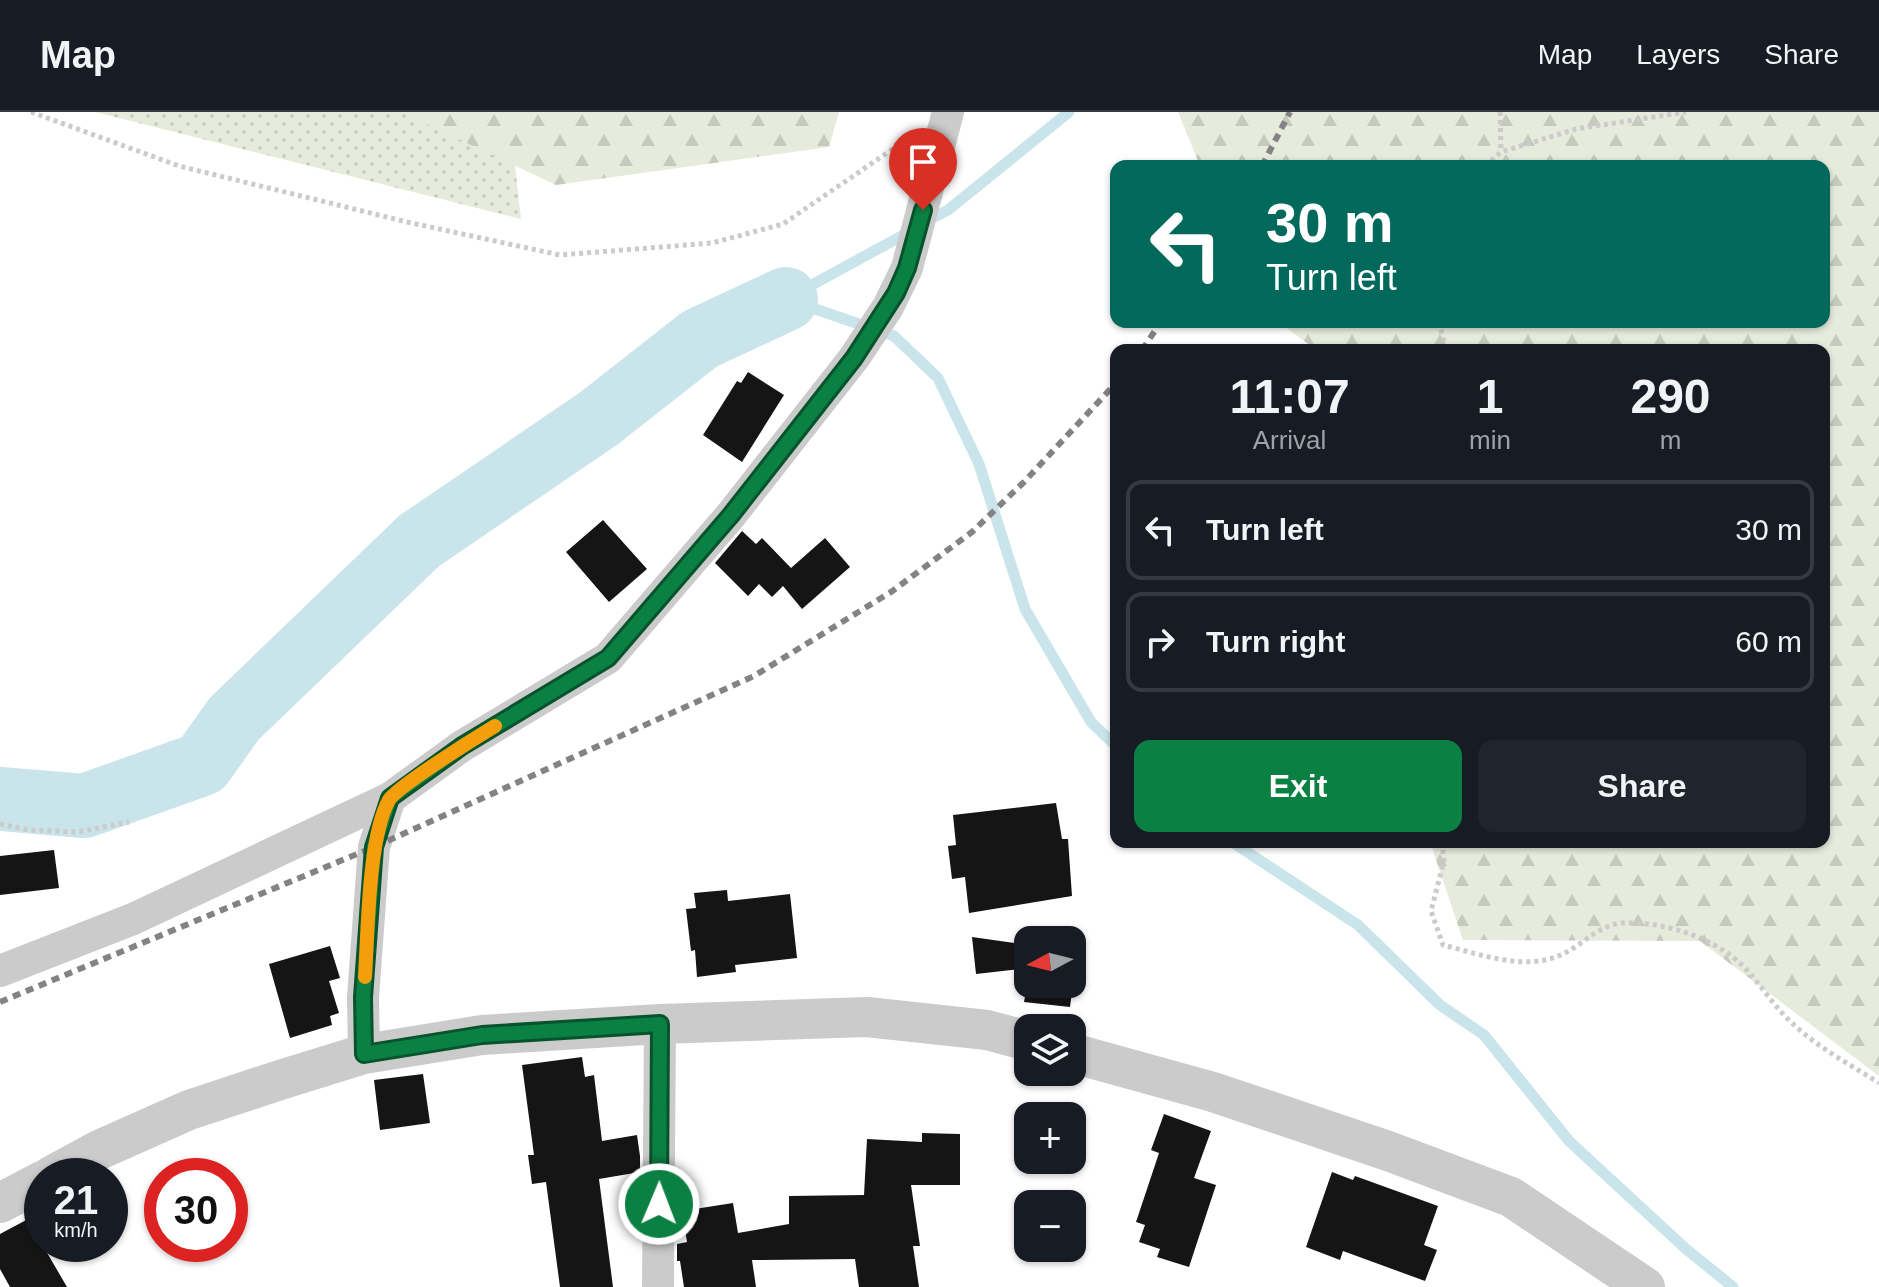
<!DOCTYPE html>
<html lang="en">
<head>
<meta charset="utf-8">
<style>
	:root { --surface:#171b24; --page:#20242c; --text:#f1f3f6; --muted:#9ea1a6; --line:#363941; --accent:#0b8043 }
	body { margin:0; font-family:Helvetica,sans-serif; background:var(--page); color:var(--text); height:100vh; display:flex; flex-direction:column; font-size:30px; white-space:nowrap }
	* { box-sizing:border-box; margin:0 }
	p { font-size:26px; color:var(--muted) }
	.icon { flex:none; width:44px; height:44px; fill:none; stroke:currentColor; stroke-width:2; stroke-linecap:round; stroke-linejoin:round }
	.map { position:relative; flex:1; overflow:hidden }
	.panel { position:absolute; left:1110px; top:232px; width:720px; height:504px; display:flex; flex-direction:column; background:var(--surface); border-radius:16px; box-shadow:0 2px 6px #0004 }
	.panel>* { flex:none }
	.banner { position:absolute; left:1110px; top:48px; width:720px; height:168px; border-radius:16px; box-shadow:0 2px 6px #0004; background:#00695c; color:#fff; overflow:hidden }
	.needle { width:52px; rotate:263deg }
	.tools { position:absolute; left:1014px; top:814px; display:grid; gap:16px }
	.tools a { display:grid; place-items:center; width:72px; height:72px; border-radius:16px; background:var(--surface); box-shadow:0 2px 6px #0004; font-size:40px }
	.speed { position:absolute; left:24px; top:1046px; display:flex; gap:16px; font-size:40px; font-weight:700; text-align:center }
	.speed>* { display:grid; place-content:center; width:104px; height:104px; border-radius:50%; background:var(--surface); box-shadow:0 2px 6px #0004; line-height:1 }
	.speed small { font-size:20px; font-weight:400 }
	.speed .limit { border:12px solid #d22; background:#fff; color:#111 }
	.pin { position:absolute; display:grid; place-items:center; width:68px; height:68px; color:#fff; margin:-82px -34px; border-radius:50% 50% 50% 0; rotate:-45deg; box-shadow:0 0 8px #0007 }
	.pin .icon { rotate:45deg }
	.me { position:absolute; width:88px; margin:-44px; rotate:1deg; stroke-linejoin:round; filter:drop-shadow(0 0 6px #0008) }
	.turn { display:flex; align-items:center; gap:28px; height:168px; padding:0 24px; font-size:36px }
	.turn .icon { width:104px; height:104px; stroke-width:2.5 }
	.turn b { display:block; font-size:56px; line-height:68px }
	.eta { display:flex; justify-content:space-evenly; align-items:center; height:136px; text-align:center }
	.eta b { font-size:48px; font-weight:800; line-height:56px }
	.primary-button { display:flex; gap:16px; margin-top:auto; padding:16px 24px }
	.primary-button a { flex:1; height:92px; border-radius:16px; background:var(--accent); color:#fff; font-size:32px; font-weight:800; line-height:92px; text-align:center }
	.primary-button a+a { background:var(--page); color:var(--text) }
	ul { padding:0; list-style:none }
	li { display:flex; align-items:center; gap:24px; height:100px; margin:0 16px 12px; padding:0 8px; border:4px solid var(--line); border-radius:16px }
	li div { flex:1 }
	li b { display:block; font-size:30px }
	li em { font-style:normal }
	header { display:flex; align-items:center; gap:48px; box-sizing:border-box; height:112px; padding:0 40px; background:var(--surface); border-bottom:2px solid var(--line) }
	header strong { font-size:38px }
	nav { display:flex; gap:44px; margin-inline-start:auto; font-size:28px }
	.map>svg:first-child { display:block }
</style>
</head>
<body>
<header>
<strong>Map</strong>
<nav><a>Map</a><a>Layers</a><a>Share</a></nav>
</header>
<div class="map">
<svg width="1879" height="1175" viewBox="0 0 1879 1175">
	<defs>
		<pattern id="grass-dots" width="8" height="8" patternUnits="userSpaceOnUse" patternTransform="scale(2)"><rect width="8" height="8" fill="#e7ebdc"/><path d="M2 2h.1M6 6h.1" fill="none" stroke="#c6cabd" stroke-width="1.8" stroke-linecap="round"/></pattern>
		<pattern id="forest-firs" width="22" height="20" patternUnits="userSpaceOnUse" patternTransform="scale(2)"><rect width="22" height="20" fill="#e7ebdc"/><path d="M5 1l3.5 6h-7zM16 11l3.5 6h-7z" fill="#c6cabd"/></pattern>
	</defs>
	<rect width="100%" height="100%" fill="#fff"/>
	<!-- grass -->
	<polygon fill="url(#grass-dots)" points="95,0 509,0 521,107"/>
	<!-- forest -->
	<g fill="url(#forest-firs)">
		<polygon points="401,0 839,0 829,35 556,73"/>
		<polygon points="1178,0 1879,0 1879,964 1700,829 1463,828 1430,730 1824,730 1824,238 1316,238 1279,210 1824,210 1824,54 1200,54"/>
	</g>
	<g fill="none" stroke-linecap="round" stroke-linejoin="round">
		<!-- stream -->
		<g stroke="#c9e4ea" stroke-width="11">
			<polyline points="927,109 948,98 1069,0"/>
			<polyline points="786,187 894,224 938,266 979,352 1025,497 1091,610 1116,634"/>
			<polyline points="786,187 909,120"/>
			<polyline points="1232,730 1358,813 1440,893 1484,923 1569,1029 1686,1137 1733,1175"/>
		</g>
		<!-- river -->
		<polyline stroke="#c9e4ea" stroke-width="64" points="0,687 84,694 202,652 234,607 419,429 598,307 700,227 786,187"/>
	</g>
	<!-- building -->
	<g fill="#151515">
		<polygon points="748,260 784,283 742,350 703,323 737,269 741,271"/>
		<polygon points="603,408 647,457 609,490 566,440"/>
		<polygon points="742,419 756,432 762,426 791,456 825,426 850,455 802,497 783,474 772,485 759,472 748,484 715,451"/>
		<polygon points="1056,691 1062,727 1068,727 1072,784 969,801 965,765 952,767 948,734 956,733 953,703"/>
		<polygon points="54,738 59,776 0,783 0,744"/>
		<polygon points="727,778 728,789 790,782 797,846 735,853 736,860 697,865 695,838 691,839 686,797 696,796 694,781"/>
		<polygon points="972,825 1028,833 1028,856 976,862"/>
		<polygon points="330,834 340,866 329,869 339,901 330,904 332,913 290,926 269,852"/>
		<polygon points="1072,840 1079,841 1079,850 1076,850 1070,895 1024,890 1028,867 1028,872 1072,872"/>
		<polygon points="582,945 585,965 594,963 602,1029 637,1023 640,1044 640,1060 599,1067 613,1175 560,1175 546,1070 532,1072 528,1043 534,1043 522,953"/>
		<polygon points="423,962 430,1011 380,1018 374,968"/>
		<polygon points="1164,1002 1211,1019 1194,1066 1216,1073 1189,1155 1157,1145 1160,1137 1139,1130 1145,1113 1136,1110 1159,1041 1151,1038"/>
		<polygon points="922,1021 960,1022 960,1073 911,1073 920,1134 913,1134 919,1175 859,1175 855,1147 752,1148 756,1175 684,1175 680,1149 677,1149 677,1132 687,1130 682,1099 733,1091 738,1121 789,1112 789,1084 864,1083 867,1027 922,1030"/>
		<polygon points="1332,1060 1353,1068 1355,1064 1438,1094 1424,1133 1437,1138 1425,1169 1343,1139 1340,1148 1306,1135"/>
		<polygon points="30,1106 42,1132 67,1175 10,1175 0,1157 0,1122"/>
	</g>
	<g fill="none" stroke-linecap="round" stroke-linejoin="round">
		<!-- path -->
		<g stroke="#cbcbcb" stroke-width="5" stroke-dasharray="4 4" stroke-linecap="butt">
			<polyline points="31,0 179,54 407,110 560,143 712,131 783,112 906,28"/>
			<polyline points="1500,0 1501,40"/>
			<polyline points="1485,54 1501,40 1576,17 1686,0"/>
			<polyline points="1439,210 1446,238"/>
			<polyline points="0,712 29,718 78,720 129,710"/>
			<path d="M1442,730L1444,749L1431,799L1443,833C1479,842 1526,860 1563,842C1582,833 1599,813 1622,811C1664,809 1716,826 1745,856C1761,873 1773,893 1789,908C1816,935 1848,951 1879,971"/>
		</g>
		<!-- minor -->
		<g stroke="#cbcbcb" stroke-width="32">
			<polyline points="0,859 133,807 390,686 462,634 608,546 731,403 854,246 888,195 907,156 948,0"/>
			<polyline points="364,942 363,885 374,735 390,686"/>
			<polyline points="658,1175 660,912"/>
		</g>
		<!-- tertiary -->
		<g stroke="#cbcbcb" stroke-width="40">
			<polyline points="1072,941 1213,980 1388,1039 1511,1085 1645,1175"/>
			<polyline points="51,1064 99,1038 189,998 280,968 364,942 482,923 660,912 867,905 987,918 1028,929"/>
			<polyline points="0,1091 42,1069"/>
		</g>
		<!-- rail -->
		<g stroke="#838383" stroke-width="6" stroke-dasharray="8 6" stroke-linecap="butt">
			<polyline points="1262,54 1290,0"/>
			<polyline points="1142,238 1161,210"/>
			<polyline points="0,890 374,735 754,564 891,480 972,420 1024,370 1116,271"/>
		</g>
	</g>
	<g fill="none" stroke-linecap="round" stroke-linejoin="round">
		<!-- route casing -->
		<g stroke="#07532c" stroke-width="20">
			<polyline id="route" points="659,1092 660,912 482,923 364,942 363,885 374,735 390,686 462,634 608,546 731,403 854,246 896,181 907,156 923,98"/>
		</g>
		<!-- route -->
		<use href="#route" stroke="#0b8043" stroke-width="14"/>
		<!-- slow -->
		<path stroke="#f59e0b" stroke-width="14" d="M365,865C368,820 368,726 389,688C398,674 477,625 495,614"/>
	</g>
</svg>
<div class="tools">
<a><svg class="needle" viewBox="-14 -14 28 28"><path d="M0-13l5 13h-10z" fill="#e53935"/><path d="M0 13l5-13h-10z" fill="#9ea1a6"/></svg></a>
<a><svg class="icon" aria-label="layers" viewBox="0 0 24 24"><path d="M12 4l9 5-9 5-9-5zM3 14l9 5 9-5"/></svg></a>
<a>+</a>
<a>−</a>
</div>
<div class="speed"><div>21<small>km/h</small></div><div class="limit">30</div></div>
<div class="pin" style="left:923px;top:98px;background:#d93025"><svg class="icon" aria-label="arrive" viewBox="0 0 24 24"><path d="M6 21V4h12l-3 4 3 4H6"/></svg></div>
<svg class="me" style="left:659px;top:1092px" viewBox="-20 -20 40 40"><circle r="17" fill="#0b8043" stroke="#fff" stroke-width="3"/><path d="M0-11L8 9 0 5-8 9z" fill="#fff"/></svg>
<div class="banner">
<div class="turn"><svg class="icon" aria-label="left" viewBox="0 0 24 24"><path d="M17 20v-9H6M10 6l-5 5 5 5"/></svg><div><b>30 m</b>Turn left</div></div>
</div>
<section class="panel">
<div class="eta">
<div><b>11:07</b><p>Arrival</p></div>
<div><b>1</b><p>min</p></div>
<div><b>290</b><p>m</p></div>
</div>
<ul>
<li><svg class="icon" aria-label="left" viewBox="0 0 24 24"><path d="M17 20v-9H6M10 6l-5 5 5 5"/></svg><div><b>Turn left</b></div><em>30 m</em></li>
<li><svg class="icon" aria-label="right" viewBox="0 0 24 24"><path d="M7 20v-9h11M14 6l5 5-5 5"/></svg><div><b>Turn right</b></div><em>60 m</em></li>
</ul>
<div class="primary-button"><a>Exit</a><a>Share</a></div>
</section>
</div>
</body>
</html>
